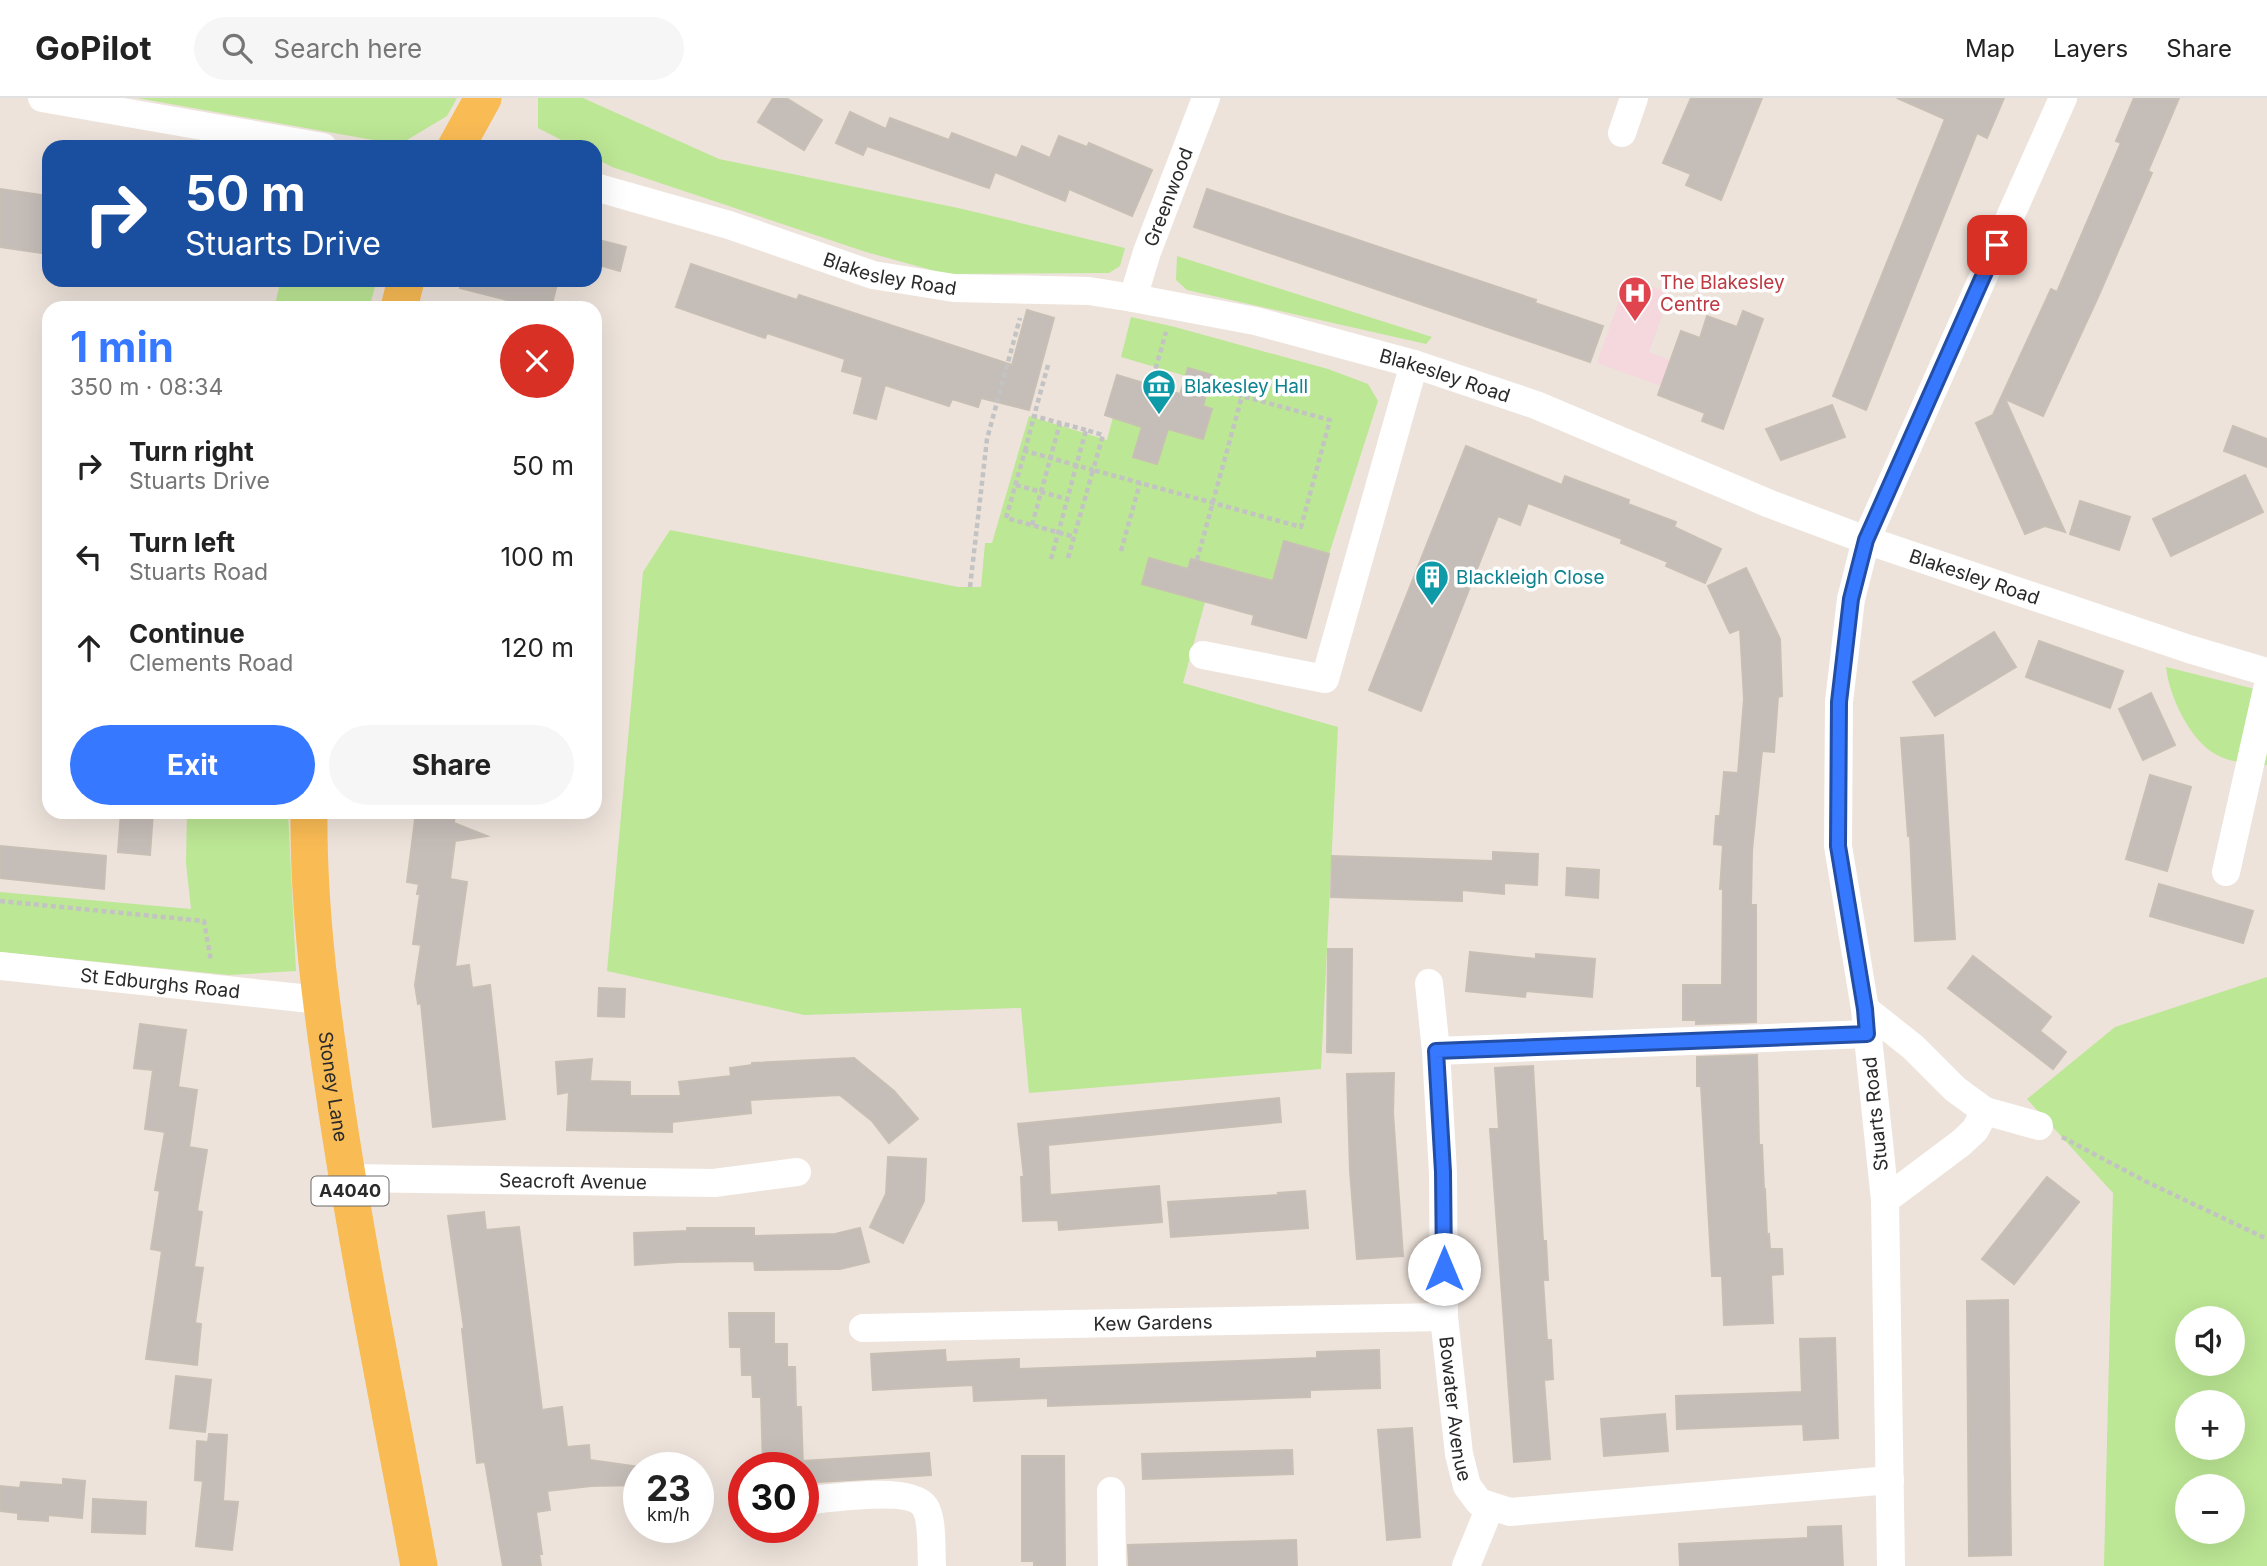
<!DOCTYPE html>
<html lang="en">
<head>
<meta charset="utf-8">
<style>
	:root { --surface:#fff; --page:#f6f6f6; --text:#222; --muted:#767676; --line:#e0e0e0; --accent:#3678ff }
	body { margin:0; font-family:Inter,sans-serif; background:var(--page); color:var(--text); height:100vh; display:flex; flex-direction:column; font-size:26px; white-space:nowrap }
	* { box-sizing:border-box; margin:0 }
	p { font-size:23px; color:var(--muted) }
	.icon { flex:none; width:38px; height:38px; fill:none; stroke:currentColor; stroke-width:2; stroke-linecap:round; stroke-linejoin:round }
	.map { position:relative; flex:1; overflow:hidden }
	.drawer { position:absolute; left:42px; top:203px; width:560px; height:518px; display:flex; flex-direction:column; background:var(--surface); border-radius:21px; box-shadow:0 7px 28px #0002 }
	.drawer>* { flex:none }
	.banner { position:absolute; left:42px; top:42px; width:560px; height:147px; border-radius:21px; box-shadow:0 7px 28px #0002; background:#1a4fa0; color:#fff; overflow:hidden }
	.controls { position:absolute; left:2175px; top:1208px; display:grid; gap:14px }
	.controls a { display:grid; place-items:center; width:70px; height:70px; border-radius:50%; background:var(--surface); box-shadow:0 7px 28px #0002; font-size:35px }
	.speed { position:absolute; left:623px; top:1354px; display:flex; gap:14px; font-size:35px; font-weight:700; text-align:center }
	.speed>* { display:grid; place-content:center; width:91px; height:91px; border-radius:50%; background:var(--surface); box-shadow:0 7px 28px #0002; line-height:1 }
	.speed small { font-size:18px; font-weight:400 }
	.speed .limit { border:10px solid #d22; background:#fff; color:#111 }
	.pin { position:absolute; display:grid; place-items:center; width:60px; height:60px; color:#fff; margin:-30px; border-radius:14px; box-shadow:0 4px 10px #0006 }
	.me { position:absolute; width:77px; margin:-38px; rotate:0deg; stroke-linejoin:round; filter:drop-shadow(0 0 5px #0008) }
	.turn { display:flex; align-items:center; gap:24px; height:147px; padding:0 28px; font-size:32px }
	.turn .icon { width:91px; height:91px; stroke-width:2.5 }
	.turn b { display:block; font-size:49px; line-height:60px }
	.round { display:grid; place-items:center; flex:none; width:74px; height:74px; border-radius:37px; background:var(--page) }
	.overview { display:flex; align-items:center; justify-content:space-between; height:119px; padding:0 28px }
	h1 { font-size:42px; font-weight:700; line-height:52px; color:var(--accent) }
	.primary-button { display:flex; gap:14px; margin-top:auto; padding:14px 28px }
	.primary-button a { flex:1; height:80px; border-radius:42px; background:var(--accent); color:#fff; font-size:28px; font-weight:700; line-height:80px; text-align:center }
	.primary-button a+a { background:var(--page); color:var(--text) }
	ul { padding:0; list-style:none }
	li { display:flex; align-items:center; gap:21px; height:91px; padding:0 28px }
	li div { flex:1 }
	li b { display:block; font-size:26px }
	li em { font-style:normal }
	header { display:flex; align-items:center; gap:42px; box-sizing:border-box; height:98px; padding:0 35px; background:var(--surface); border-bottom:2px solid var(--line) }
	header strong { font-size:33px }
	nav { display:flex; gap:38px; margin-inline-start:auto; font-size:24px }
	.search { width:490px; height:63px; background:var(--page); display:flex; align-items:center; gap:18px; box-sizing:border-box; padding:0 24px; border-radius:38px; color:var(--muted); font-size:26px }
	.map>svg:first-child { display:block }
</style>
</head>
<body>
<header>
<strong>GoPilot</strong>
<div class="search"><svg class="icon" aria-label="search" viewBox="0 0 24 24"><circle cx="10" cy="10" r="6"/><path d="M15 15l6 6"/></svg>Search here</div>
<nav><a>Map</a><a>Layers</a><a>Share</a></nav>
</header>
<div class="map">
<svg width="2267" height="1468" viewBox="0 0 2267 1468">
	<rect width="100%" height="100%" fill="#ede3db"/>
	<!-- medical -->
	<polygon fill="#f4d8dd" points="1627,180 1670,195 1649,254 1670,262 1661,288 1597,265"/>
	<!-- green -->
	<g fill="#bce794" fill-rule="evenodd">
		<polygon points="137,0 457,0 447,18 407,42 384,44"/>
		<polygon points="538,0 583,0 719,61 958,110 1125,150 1120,168 1109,175 946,176 866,154 612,69 595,60 595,49 575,49 538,30"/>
		<polygon points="1177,158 1432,239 1426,246 1187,192 1176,182"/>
		<polygon points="281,182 377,182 369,210 274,210"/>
		<polygon points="1131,219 1175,229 1328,271 1368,286 1378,303 1329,456 1284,444 1273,483 1192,461 1188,471 1149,460 1142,486 1205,504 1183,585 1338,629 1321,971 1029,995 1021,910 804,917 607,873 643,474 670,432 958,489 981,489 985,445 992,445 1029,318 1107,342 1113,319 1142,329 1133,359 1156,366 1168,331 1203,341 1203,308 1212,277 1189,270 1186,278 1121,259"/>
		<path d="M2166,569L2267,594V667L2260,668C2247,665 2229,664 2217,657C2190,643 2169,598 2166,569Z"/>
		<polygon points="187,714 288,714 296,873 229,877 0,854 0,794 191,811 186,765"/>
		<path d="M2267,879V1468H2104L2113,1095L2027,1001L2115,929ZM2188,1220H2233V1265H2188ZM2188,1304H2233V1349H2188ZM2188,1388H2233V1433H2188Z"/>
	</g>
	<!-- building -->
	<g fill="#c5bdb8" stroke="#c8bfb5" stroke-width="2">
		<polygon points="773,0 786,0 822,22 804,52 758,24"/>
		<polygon points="1691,0 1762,0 1721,102 1686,87 1691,76 1663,65"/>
		<polygon points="1897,0 2004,0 1987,40 1977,35 1866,312 1833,298 1945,21"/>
		<polygon points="2134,0 2179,0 2148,73 2152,75 2098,199 2043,318 2005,301 2065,434 2045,428 2025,436 1976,325 1993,317 2051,191 2057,194 2121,45 2116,43"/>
		<polygon points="850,14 886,31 890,20 949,42 952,35 1017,60 1022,48 1050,60 1059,38 1087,49 1089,45 1152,72 1132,118 1069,91 1065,103 995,74 989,90 867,48 863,57 836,45"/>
		<polygon points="0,91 49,98 49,156 0,149"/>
		<polygon points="1207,91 1536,202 1535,205 1603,228 1590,264 1194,129"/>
		<polygon points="595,141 626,149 620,173 595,166"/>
		<polygon points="691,166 797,202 799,197 1012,267 1027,212 1054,220 1029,312 981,300 978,309 952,301 949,308 885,287 876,321 854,315 863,279 842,273 845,261 767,235 765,240 676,209"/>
		<polygon points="461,182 558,182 551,210 538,210 460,190"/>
		<polygon points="1743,213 1763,221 1723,331 1702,323 1705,315 1658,297 1681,233 1700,240 1707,218 1737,229"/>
		<polygon points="1188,270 1212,277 1203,308 1212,311 1203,341 1168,331 1157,366 1133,359 1142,329 1105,317 1117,277 1180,296"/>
		<polygon points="1832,307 1845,339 1781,362 1766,331"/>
		<polygon points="2233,328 2267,341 2267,369 2224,353"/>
		<polygon points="1466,348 1562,387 1565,378 1629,402 1628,406 1676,424 1674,429 1721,451 1705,485 1666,468 1668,464 1621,445 1622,441 1528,405 1520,427 1498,418 1421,613 1369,592"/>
		<polygon points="2245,377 2263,414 2171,458 2153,421"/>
		<polygon points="2080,403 2130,419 2119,452 2070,436"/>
		<polygon points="1284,443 1329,456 1306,540 1252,526 1254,517 1142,486 1149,460 1188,471 1191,461 1273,483"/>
		<polygon points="1746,470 1780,541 1782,598 1778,599 1774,654 1762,653 1752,753 1751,807 1756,807 1756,924 1696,926 1696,922 1683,922 1683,887 1722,887 1723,791 1720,791 1723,747 1714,746 1716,718 1720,718 1724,674 1738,675 1744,601 1740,531 1730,535 1708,488"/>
		<polygon points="1994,534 2016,569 1935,618 1913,584"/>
		<polygon points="2039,543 2123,573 2110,610 2026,579"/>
		<polygon points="2151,595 2175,647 2143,662 2119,611"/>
		<polygon points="1943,637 1955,841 1915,843 1910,737 1908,738 1901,640"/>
		<polygon points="2150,677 2191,689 2167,773 2126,761"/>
		<polygon points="121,714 153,714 150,757 118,754"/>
		<polygon points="416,714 455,714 454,725 487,738 455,743 450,781 467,784 455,869 469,867 472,890 490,887 505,1021 433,1029 421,905 418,906 415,887 421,847 413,846 420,796 417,796 419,786 407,784"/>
		<polygon points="0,748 106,758 104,791 0,780"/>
		<polygon points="1493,754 1538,756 1537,787 1504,785 1504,796 1462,792 1462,803 1331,799 1332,758 1493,763"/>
		<polygon points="1567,770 1599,772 1598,800 1566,797"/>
		<polygon points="2159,786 2253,813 2243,845 2150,818"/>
		<polygon points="1328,851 1352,851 1351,955 1327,954"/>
		<polygon points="1470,854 1536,861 1536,856 1595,861 1592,899 1526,893 1525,899 1466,893"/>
		<polygon points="1973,858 2051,919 2040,933 2066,954 2053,971 1948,890"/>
		<polygon points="599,890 625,891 624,919 598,918"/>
		<polygon points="140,926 186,932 178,989 197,992 189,1049 207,1052 197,1113 202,1114 194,1169 203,1170 195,1225 201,1226 197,1267 146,1261 162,1153 151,1151 160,1093 155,1092 165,1034 145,1031 153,972 134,970"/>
		<polygon points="1757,957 1759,1047 1762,1047 1764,1091 1765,1091 1767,1137 1769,1136 1770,1151 1782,1151 1783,1176 1771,1177 1773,1225 1724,1227 1722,1178 1712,1178 1701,988 1697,988 1697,959"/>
		<polygon points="854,960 894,993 918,1021 889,1045 872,1023 840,997 750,1002 751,1015 672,1024 672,1034 567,1032 569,994 558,996 556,964 592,961 590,983 630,984 630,998 681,998 679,984 731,978 730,970 752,967 752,965"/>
		<polygon points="1533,968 1543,1143 1546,1143 1548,1182 1543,1182 1547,1242 1551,1242 1553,1281 1544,1282 1550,1361 1514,1364 1490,1031 1499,1031 1495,970"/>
		<polygon points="1394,975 1393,1015 1403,1158 1357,1161 1350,1073 1347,976"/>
		<polygon points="1279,1000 1281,1024 1048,1047 1050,1097 1159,1088 1162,1124 1059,1132 1058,1122 1023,1123 1021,1079 1024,1079 1018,1026"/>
		<polygon points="888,1059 926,1061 924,1103 903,1145 870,1129 886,1096"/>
		<polygon points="2047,1079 2079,1104 2014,1186 1982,1161"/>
		<polygon points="1305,1093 1308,1130 1171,1139 1168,1104 1279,1097 1278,1095"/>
		<polygon points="484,1114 486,1132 519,1129 542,1312 562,1309 567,1349 589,1347 590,1362 647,1370 639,1370 639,1387 591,1388 547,1393 550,1412 536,1414 542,1456 539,1456 541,1468 503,1468 485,1364 477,1365 462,1231 464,1230 448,1118"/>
		<polygon points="687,1130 754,1130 754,1138 835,1136 860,1130 869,1164 840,1171 755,1172 754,1163 677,1164 635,1167 634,1135 687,1133"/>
		<polygon points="2008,1202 2011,1457 1969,1458 1967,1203"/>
		<polygon points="729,1215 774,1215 774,1246 787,1246 787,1269 795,1269 796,1309 801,1309 803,1370 763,1370 761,1299 753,1299 752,1277 742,1277 741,1249 730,1249"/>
		<polygon points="1835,1240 1838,1340 1804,1342 1803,1326 1677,1331 1676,1298 1802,1294 1800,1241"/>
		<polygon points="945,1252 946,1264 1019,1261 1019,1271 1317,1260 1317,1254 1379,1252 1380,1290 1310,1292 1310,1299 1048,1308 1048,1300 974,1303 973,1287 873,1292 871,1256"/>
		<polygon points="176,1278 211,1282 205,1334 170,1330"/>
		<polygon points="1665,1316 1668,1353 1604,1358 1601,1321"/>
		<polygon points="1412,1330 1420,1439 1387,1442 1378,1332"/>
		<polygon points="209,1336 227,1337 223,1403 238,1404 232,1452 196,1448 203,1383 195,1382 197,1343 208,1344"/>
		<polygon points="1292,1352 1293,1376 1143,1381 1142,1356"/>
		<polygon points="929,1355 931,1377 803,1385 803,1363"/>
		<polygon points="1022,1358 1064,1358 1065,1468 1034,1468 1034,1463 1022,1463"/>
		<polygon points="63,1381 85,1383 82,1420 48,1417 48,1423 18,1421 18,1415 0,1413 0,1388 20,1390 21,1384 63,1387"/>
		<polygon points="93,1401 146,1404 145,1436 92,1434"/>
		<polygon points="1841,1428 1843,1468 1680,1468 1679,1446 1808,1440 1808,1429"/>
		<polygon points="1296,1442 1297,1468 1129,1468 1128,1447"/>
	</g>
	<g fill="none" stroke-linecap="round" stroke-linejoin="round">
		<!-- path -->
		<g stroke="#c3c3c3" stroke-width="4.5" stroke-dasharray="5 3.5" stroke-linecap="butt">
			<polyline points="1048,267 1034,318 1060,325"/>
			<polyline points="1151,287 1166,234"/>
			<polyline points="1025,353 1034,318"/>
			<polyline points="1016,387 1067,401"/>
			<polyline points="1032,427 1060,325 1086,332"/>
			<polyline points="1121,453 1140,385"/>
			<polyline points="1068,460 1093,372 1301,429 1330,322 1242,298"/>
			<path d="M1051,461C1063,418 1074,375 1086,332L1103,337L1093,372C1071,366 1048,359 1025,353L1006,420L1075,439"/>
			<polyline points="1197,462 1242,298 1209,289"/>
			<polyline points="970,489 987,341 1020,220"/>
			<polyline points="0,803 204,823 211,863"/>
			<polyline points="2062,1039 2145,1083 2267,1141"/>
		</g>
		<!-- minor -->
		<g stroke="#fff" stroke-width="28">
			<polyline points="42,0 323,49"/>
			<polyline points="1622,35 1634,0"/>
			<path id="s1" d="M595,89L729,127L873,177L954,190L1089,193L1133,200L1255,223L1414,266L1536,307L1770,406L1866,442L2189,551L2267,574"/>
			<path id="s2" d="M1133,200L1147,154L1206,0"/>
			<polyline points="1203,557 1325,581 1414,266"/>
			<polyline points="2226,774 2267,591"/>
			<path id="s3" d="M0,868L320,902"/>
			<path id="s4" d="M1429,885L1436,953L1443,1075L1444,1219L1459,1356L1467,1388L1479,1404L1510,1414L1890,1382"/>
			<polyline points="1865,911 1913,949 1955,991 1985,1013 1975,1032 1961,1045 1885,1102"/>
			<polyline points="1436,953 1867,936"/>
			<polyline points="1985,1013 2039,1028"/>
			<path id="s5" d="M347,1080L714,1085L797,1074"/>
			<path id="s6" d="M863,1230L1444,1219"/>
			<polyline points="1111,1393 1112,1468"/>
			<path d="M803,1403C827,1401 911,1387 925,1409C933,1421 931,1453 932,1468"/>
			<polyline points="1466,1468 1490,1409"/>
			<polyline points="1891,1468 1885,1102 1865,911 1838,748 1839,604 1851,501 1866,442 2063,0"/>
		</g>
		<!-- major -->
		<g stroke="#f9bb54" stroke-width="37">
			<polyline points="456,49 483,0"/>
			<polyline points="399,210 406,182"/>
			<path id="s7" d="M309,714C308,815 322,914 337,1014C360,1166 391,1317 419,1468"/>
		</g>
	</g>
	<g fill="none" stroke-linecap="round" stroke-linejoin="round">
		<!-- route casing -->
		<g stroke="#234ea6" stroke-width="18">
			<polyline id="route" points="1444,1171 1443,1074 1436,953 1867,936 1865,911 1838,748 1839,604 1851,501 1866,442 1997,147"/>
		</g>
		<!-- route -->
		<use href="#route" stroke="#3678ff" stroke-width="12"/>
	</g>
	<!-- icons -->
	<defs>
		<g id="hospital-pin" transform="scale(1.75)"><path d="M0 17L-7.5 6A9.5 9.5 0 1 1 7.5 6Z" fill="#e0444e" stroke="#fff"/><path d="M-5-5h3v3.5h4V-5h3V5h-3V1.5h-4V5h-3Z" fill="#fff"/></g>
		<g id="museum-pin" transform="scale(1.75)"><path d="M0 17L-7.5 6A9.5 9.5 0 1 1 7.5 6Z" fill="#0f9aa8" stroke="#fff"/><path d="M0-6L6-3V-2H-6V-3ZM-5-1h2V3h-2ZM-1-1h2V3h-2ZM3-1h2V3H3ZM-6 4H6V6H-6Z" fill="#fff"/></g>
		<g id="building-pin" transform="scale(1.75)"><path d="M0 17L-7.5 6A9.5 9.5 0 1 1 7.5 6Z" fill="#0f9aa8" stroke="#fff"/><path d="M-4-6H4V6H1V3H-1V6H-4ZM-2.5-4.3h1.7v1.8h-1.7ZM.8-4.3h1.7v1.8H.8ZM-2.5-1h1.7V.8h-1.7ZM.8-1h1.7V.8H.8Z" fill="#fff"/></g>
	</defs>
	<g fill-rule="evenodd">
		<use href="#hospital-pin" x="1635" y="195"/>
		<use href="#museum-pin" x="1159" y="288"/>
		<use href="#building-pin" x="1432" y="479"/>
	</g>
	<g text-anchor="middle" stroke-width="7" stroke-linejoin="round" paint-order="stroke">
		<!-- shield labels -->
		<rect fill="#fff" stroke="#6a6a6a" stroke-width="2" x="311.5" y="1078.5" width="77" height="29" rx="5"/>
		<g font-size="18" font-weight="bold" fill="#2a2a2a">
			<text x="350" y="1099">A4040</text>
		</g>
		<!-- street labels -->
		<g font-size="19" fill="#2a2a2a" stroke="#fff">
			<text dy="7" stroke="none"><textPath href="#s2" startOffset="107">Greenwood</textPath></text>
			<text dy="7" stroke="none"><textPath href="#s1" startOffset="308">Blakesley Road</textPath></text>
			<text dy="7" stroke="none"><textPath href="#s1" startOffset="875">Blakesley Road</textPath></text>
			<text dy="7" stroke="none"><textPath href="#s1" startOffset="1442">Blakesley Road</textPath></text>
			<text dy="7" stroke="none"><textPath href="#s3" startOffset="161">St Edburghs Road</textPath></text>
			<text dy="7" stroke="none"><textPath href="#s7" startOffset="276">Stoney Lane</textPath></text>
			<text transform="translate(1875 1016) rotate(-96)" y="7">Stuarts Road</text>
			<text dy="7" stroke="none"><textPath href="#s5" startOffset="226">Seacroft Avenue</textPath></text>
			<text dy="7" stroke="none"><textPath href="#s6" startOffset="290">Kew Gardens</textPath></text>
			<text dy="7" stroke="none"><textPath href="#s4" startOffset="427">Bowater Avenue</textPath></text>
		</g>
		<!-- health labels -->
		<g font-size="19" fill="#be3a42" stroke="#fff" text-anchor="start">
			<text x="1660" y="191">The Blakesley<tspan x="1660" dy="22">Centre</tspan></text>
		</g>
		<!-- culture labels -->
		<g font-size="19" fill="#0d838f" stroke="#fff" text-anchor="start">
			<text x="1184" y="295">Blakesley Hall</text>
			<text x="1456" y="486">Blackleigh Close</text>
		</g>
	</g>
</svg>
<div class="controls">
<a><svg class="icon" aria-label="sound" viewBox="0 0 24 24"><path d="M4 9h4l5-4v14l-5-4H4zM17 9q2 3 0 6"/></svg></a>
<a>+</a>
<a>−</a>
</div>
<div class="speed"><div>23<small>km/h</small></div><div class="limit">30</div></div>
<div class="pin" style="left:1997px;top:147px;background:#d93025"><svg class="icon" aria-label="arrive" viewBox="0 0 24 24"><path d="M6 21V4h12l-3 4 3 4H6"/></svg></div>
<svg class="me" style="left:1444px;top:1171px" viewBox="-20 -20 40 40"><circle r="19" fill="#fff"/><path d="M0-13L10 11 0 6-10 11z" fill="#3678ff"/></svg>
<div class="banner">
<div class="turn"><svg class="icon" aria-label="right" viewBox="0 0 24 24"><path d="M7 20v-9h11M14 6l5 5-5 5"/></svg><div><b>50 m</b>Stuarts Drive</div></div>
</div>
<section class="drawer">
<div class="overview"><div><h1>1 min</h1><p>350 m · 08:34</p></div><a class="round" style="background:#d93025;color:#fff"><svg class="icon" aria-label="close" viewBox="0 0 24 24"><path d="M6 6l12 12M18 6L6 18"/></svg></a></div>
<ul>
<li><svg class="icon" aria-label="right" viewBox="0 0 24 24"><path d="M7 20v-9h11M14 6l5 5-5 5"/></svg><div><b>Turn right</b><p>Stuarts Drive</p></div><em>50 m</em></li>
<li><svg class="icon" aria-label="left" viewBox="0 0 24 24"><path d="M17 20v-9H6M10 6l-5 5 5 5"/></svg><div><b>Turn left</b><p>Stuarts Road</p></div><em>100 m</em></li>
<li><svg class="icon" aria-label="ahead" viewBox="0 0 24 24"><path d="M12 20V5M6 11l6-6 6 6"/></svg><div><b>Continue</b><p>Clements Road</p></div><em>120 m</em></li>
</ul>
<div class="primary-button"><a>Exit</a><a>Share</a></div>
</section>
</div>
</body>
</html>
